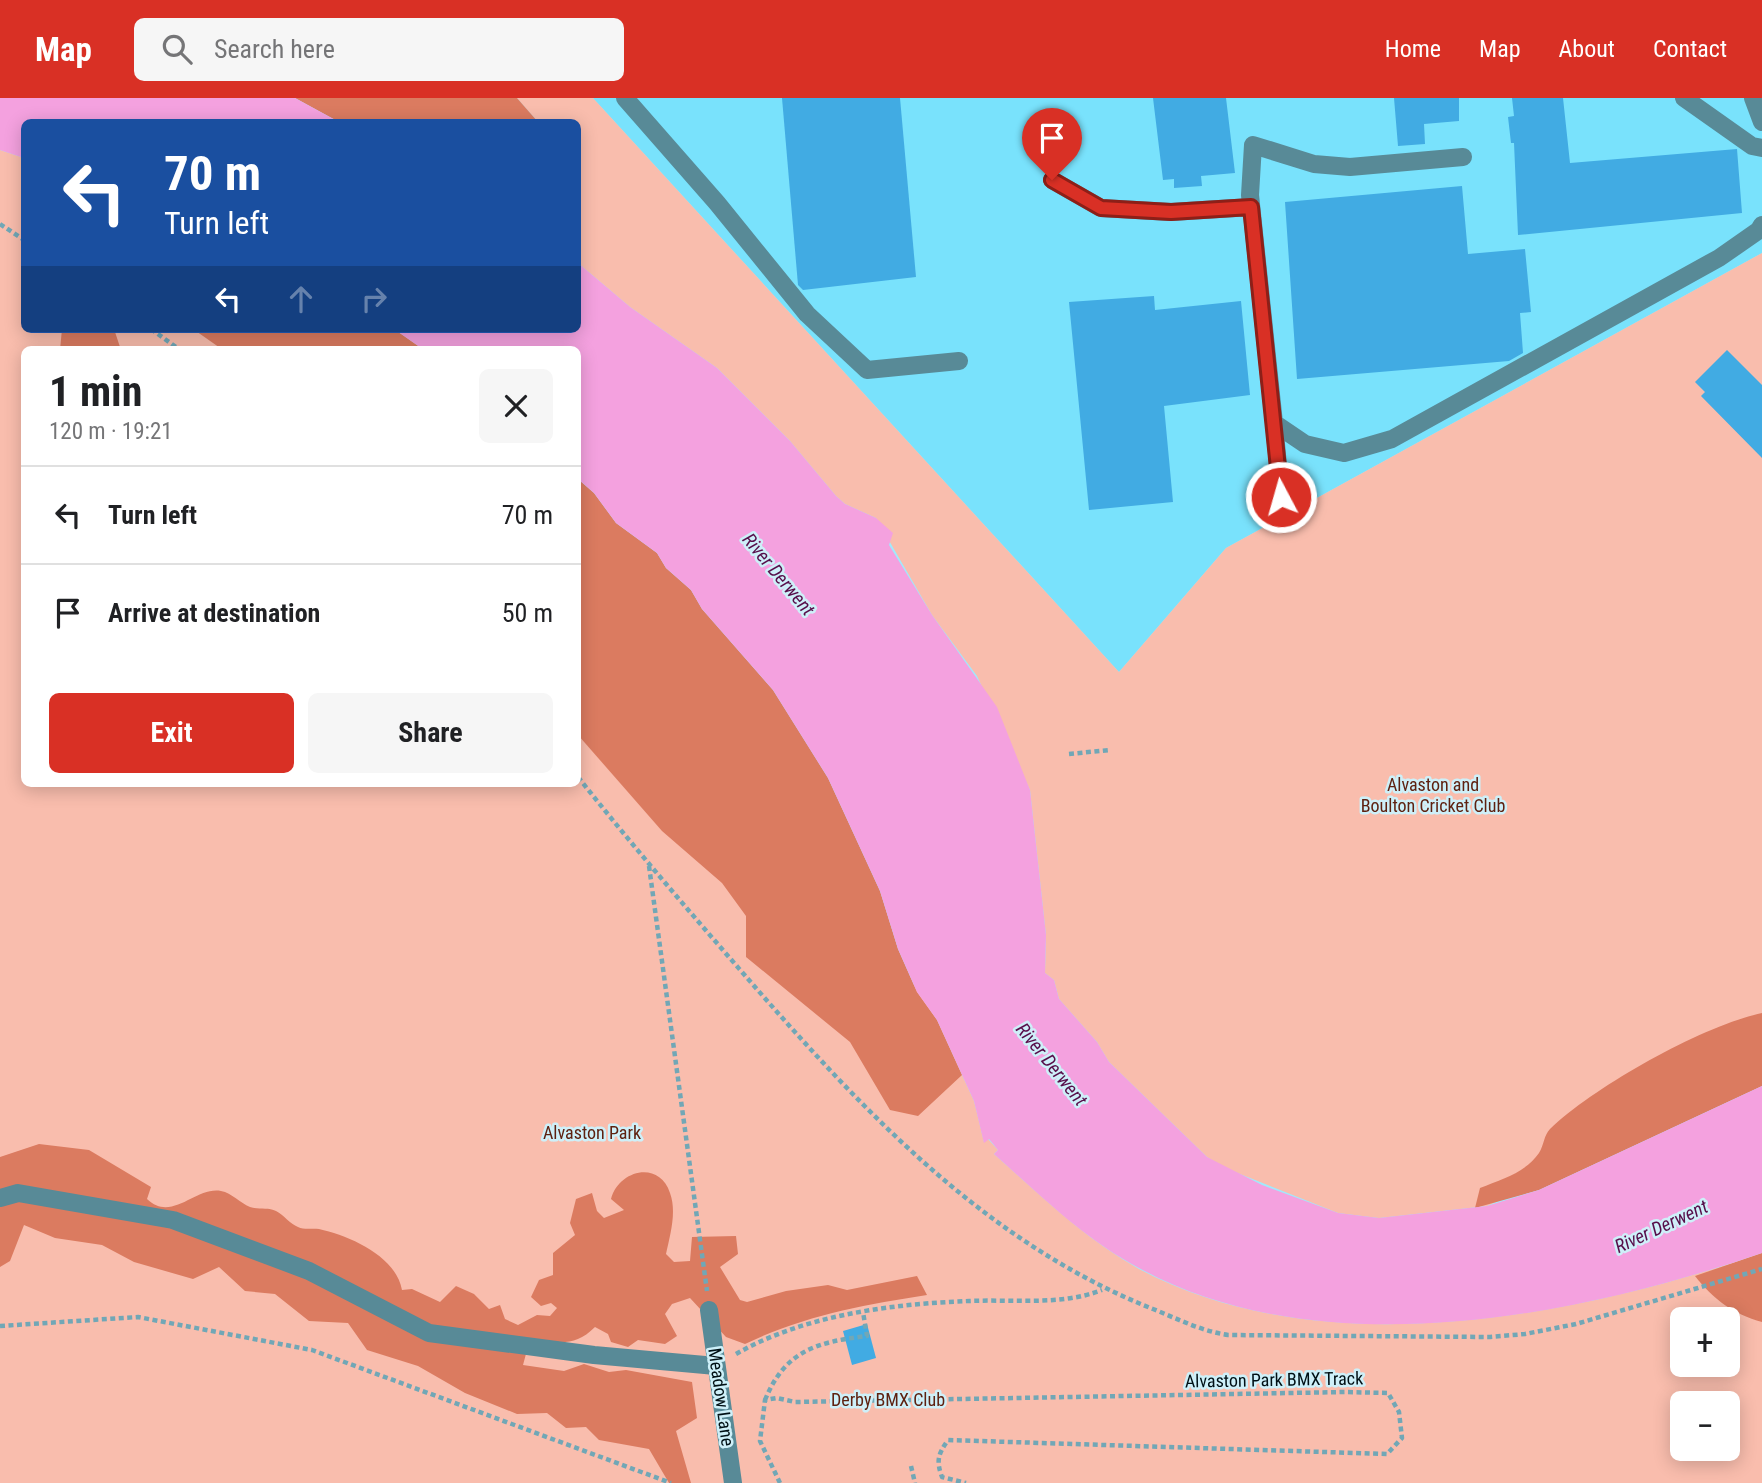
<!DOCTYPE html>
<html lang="en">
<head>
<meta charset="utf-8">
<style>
	:root { --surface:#fff; --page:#f6f6f6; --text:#202124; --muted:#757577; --line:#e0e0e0; --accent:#d93025 }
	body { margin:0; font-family:"Roboto Condensed",sans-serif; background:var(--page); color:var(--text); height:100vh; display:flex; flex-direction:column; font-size:26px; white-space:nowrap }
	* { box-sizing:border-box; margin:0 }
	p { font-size:23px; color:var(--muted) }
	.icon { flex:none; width:38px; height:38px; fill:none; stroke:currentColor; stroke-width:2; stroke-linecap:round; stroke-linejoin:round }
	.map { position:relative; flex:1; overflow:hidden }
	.details { position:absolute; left:21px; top:248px; width:560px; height:441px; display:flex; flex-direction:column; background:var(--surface); border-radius:10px; box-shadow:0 4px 18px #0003 }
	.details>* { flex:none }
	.top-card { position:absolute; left:21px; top:21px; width:560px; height:214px; border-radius:10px; box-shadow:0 4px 18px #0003; background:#1a4fa0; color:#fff; overflow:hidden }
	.buttons { position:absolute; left:1670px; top:1209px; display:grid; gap:14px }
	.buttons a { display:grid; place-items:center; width:70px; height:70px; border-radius:10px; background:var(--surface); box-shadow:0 4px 18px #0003; font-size:35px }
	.pin { position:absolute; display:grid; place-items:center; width:60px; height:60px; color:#fff; margin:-72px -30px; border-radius:50% 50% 50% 0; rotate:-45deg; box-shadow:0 0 7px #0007 }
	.pin .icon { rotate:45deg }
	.me { position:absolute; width:77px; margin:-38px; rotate:354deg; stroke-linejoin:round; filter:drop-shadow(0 0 5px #0008) }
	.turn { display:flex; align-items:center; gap:24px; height:147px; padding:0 28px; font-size:32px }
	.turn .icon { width:91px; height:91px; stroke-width:2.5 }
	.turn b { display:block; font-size:49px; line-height:60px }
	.lanes { display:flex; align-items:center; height:66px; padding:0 28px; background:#0003; justify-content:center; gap:35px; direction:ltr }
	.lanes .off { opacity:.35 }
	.round { display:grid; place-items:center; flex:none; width:74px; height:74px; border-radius:10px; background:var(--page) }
	.headline { display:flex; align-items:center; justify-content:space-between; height:119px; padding:0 28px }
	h1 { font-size:42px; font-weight:700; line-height:52px }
	.primary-button { display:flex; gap:14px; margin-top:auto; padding:14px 28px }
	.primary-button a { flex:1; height:80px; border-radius:10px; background:var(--accent); color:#fff; font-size:28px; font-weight:700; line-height:80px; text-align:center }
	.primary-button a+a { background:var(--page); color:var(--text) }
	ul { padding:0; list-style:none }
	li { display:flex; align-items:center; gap:21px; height:98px; padding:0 28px; border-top:2px solid var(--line) }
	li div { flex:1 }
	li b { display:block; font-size:26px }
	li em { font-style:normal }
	header { display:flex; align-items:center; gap:42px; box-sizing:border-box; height:98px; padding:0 35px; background:var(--accent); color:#fff }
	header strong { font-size:33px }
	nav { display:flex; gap:38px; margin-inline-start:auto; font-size:24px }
	.search { width:490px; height:63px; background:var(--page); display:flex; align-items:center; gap:18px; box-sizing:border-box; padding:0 24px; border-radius:10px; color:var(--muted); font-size:26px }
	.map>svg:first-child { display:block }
</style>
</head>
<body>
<header>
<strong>Map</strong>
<div class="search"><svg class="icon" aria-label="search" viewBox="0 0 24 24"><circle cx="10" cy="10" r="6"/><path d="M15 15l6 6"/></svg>Search here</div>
<nav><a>Home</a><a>Map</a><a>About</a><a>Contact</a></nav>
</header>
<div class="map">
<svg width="1762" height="1385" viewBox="0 0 1762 1385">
	<rect width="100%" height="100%" fill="#a2e9fc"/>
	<!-- built -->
	<polygon fill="#79e2fc" points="593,0 1762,0 1762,155 1226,450 1119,574"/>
	<!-- green -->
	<g fill="#f9bdad" fill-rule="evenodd">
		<polygon points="517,0 593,0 1119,574 1226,450 1762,155 1762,988 1487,1108 1379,1120 1338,1115 1225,1070 1207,1059 1109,964 1097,944 1059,901 1054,882 1045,875 1046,837 1030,692 977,578 932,517 876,420 845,406 836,398 790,343 717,270 630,209 578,165 578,24 538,24"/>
		<path d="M0,52L24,60V231H394L424,252H24V686H578V381L937,922L974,1003L984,1044L988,1041L998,1052L994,1056C1040,1097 1085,1141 1139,1171C1323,1269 1575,1219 1762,1155V1385H0ZM1682,1222H1727V1267H1682ZM1682,1306H1727V1351H1682Z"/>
	</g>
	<!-- forest -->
	<g fill="#db7b60">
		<polygon points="295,0 517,0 538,24 339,24"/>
		<polygon points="62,231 114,231 121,252 60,252"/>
		<polygon points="193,231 394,231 424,252 223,252"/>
		<polygon points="578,381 594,395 616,425 657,455 666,470 691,492 702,511 773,592 828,680 880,793 898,851 917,894 937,922 962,977 918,1018 890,1012 850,944 746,859 746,818 722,785 662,733 578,637"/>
		<path d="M1762,915V988L1539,1092L1475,1110L1480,1090C1502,1081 1525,1075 1539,1055C1544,1047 1544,1037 1550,1031C1595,988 1702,928 1762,915Z"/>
		<path d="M39,1046L89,1052L151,1089L147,1101C172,1125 196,1088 221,1093C232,1095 240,1105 250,1109C258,1112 268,1109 276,1113C284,1117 290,1126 298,1129C304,1132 312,1130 319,1131C350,1138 396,1158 402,1192L412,1191L440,1204L456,1188L474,1196L489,1211L500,1207L505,1221L518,1227L537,1217L550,1218L557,1210L551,1205L541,1208L531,1199L539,1182L553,1177V1155L575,1137L570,1125L576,1101L592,1095L597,1113L604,1120L624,1112L611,1101C619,1072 659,1062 670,1095C677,1114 670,1137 666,1156L674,1164L690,1163L692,1139L736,1138L738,1156L720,1169L740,1202L747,1204L786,1193L828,1187L847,1192L917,1178L927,1197C863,1207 803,1218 745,1246L726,1239L690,1200L672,1206L665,1216L677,1238L665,1246L638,1242L628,1249L611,1244L608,1236L595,1229C574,1250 558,1244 530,1241L523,1267L564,1273L584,1266L609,1274L626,1272L692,1284L697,1320L676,1333L691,1385H669L649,1351L599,1342L586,1329L566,1330L547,1315L517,1316L465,1295L418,1268L367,1252L348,1225L309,1223L275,1196L245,1193L219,1169L193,1181L134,1164L102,1147L55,1140L24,1127L10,1163L0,1169V1059Z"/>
		<path d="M1762,1155V1224C1733,1216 1713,1201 1695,1178Z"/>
	</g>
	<!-- water -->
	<g fill="#f4a1df">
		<polygon points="0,0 295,0 339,24 24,24 24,60 0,52"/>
		<path d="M578,165L630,209L717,270L790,343L836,398L845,406L876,420L893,435L889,447L932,517L997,609L1030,692L1046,837L1045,875L1054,882L1059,901L1097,944L1109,964L1207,1059L1262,1087L1338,1115L1379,1120L1487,1108L1539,1092L1762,988V1155C1576,1219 1322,1270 1139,1170C1084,1141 1040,1097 994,1056L998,1052L989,1041L984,1045L974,1003L937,922L917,894L898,851L880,793L828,680L773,592L702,511L691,492L666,470L657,455L616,425L594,395L578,381V252H424L394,231H578Z"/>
	</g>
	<!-- building -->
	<g fill="#41abe3">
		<polygon points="782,0 900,0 916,179 803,192 798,187"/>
		<polygon points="1153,0 1226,0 1235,75 1201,78 1202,88 1174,90 1174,81 1163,82"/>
		<polygon points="1394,0 1459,0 1459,23 1424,26 1425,46 1398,48"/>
		<polygon points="1512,0 1563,0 1570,65 1737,51 1742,115 1518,137 1514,45 1511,45 1508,19 1514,18"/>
		<polygon points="1462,88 1468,156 1525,151 1531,214 1520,215 1523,255 1509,263 1297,281 1285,104"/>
		<polygon points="1154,198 1155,212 1241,203 1250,297 1164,308 1173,404 1089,412 1069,204"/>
		<polygon points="1727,252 1762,287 1762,360 1701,298 1705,294 1695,284"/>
		<polygon points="867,1226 876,1260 852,1267 843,1233"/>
	</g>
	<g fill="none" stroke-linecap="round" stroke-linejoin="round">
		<!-- path -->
		<g stroke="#71a7b6" stroke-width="4.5" stroke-dasharray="5 3.5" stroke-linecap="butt">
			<polyline points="0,126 24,142"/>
			<polyline points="151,231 180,252"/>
			<polyline points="1069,656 1110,652"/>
			<path d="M578,679C635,751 695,820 755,889C869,1019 989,1146 1153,1211C1178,1221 1201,1233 1228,1237L1490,1239L1525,1236L1576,1226L1762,1171"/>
			<polyline points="649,768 707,1193"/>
			<polyline points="0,1228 138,1219 312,1252 671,1385"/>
			<path d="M736,1256C804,1217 891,1206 969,1203C1013,1201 1061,1208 1102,1192"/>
			<path d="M765,1302C785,1253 816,1244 867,1238L863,1214"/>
			<polyline points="911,1368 915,1385"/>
			<path d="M780,1385L760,1343L765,1302L777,1300L795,1304L1345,1294L1388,1295L1399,1314L1402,1340L1387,1356L948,1342C938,1356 936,1363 942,1379L966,1385"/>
		</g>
		<!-- service -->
		<g stroke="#588a97" stroke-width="18">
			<polyline points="625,0 717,105 807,216 867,272 959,263"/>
			<polyline points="1684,0 1752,48 1762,50"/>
			<polyline points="1753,0 1762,24"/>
			<polyline points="1463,59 1350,69 1314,66 1253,47 1250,97 1274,325 1305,346 1344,355 1392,341 1719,160 1759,132 1762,127"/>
			<polyline points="1052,82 1101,110 1171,114 1251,109"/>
			<polyline points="1274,325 1281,399"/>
			<polyline points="0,1100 18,1095 173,1122 309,1173 429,1235 594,1257 716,1268"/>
			<polyline points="709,1212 733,1385"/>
		</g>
	</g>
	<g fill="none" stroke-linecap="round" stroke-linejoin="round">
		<!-- route casing -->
		<g stroke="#8d1f18" stroke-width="18">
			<polyline id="route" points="1052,82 1101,110 1171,114 1251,109 1281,399"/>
		</g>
		<!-- route -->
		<use href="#route" stroke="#d93025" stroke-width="12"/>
	</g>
	<g text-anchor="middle" stroke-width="5" stroke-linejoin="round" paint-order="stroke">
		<!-- park labels -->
		<g font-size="18" fill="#5e2110" stroke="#cef0f9">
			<text x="1433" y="693">Alvaston and<tspan x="1433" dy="21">Boulton Cricket Club</tspan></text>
			<text x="592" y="1041">Alvaston Park</text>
			<text x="888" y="1308">Derby BMX Club</text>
		</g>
		<!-- street labels -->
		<g font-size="18" fill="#001015" stroke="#cef0f9">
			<text transform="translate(1274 1282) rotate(-1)" y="6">Alvaston Park BMX Track</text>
			<text transform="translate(721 1299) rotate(82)" y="6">Meadow Lane</text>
		</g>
		<!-- water labels -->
		<g font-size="19" font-style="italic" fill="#570e4a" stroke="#cef0f9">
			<text transform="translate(779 476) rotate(50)" y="7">River Derwent</text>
			<text transform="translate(1052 966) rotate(51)" y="7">River Derwent</text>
			<text transform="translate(1661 1128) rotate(-25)" y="7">River Derwent</text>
		</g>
	</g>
</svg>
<div class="buttons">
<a>+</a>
<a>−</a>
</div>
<div class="pin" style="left:1052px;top:82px;background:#d93025"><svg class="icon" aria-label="arrive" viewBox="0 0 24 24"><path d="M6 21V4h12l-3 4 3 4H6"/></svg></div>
<svg class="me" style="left:1281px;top:399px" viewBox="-20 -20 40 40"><circle r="17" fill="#d93025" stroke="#fff" stroke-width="3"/><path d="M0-11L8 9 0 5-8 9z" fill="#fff"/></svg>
<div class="top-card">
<div class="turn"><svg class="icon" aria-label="left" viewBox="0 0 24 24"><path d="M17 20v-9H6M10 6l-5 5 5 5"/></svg><div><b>70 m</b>Turn left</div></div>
<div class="lanes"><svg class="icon" aria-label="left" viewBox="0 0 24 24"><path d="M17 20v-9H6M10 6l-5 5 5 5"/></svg><svg class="icon off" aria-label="ahead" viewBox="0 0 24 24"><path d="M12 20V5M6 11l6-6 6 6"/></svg><svg class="icon off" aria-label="right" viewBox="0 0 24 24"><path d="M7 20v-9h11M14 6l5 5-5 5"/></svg></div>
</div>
<section class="details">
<div class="headline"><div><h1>1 min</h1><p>120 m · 19:21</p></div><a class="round"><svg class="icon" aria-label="close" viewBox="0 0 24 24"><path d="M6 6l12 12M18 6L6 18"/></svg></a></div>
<ul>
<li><svg class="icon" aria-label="left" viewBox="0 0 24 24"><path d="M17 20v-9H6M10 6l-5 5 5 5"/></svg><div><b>Turn left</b></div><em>70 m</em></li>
<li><svg class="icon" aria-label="arrive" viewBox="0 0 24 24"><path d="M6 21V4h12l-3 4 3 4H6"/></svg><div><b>Arrive at destination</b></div><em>50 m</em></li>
</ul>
<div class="primary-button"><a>Exit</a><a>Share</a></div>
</section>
</div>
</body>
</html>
